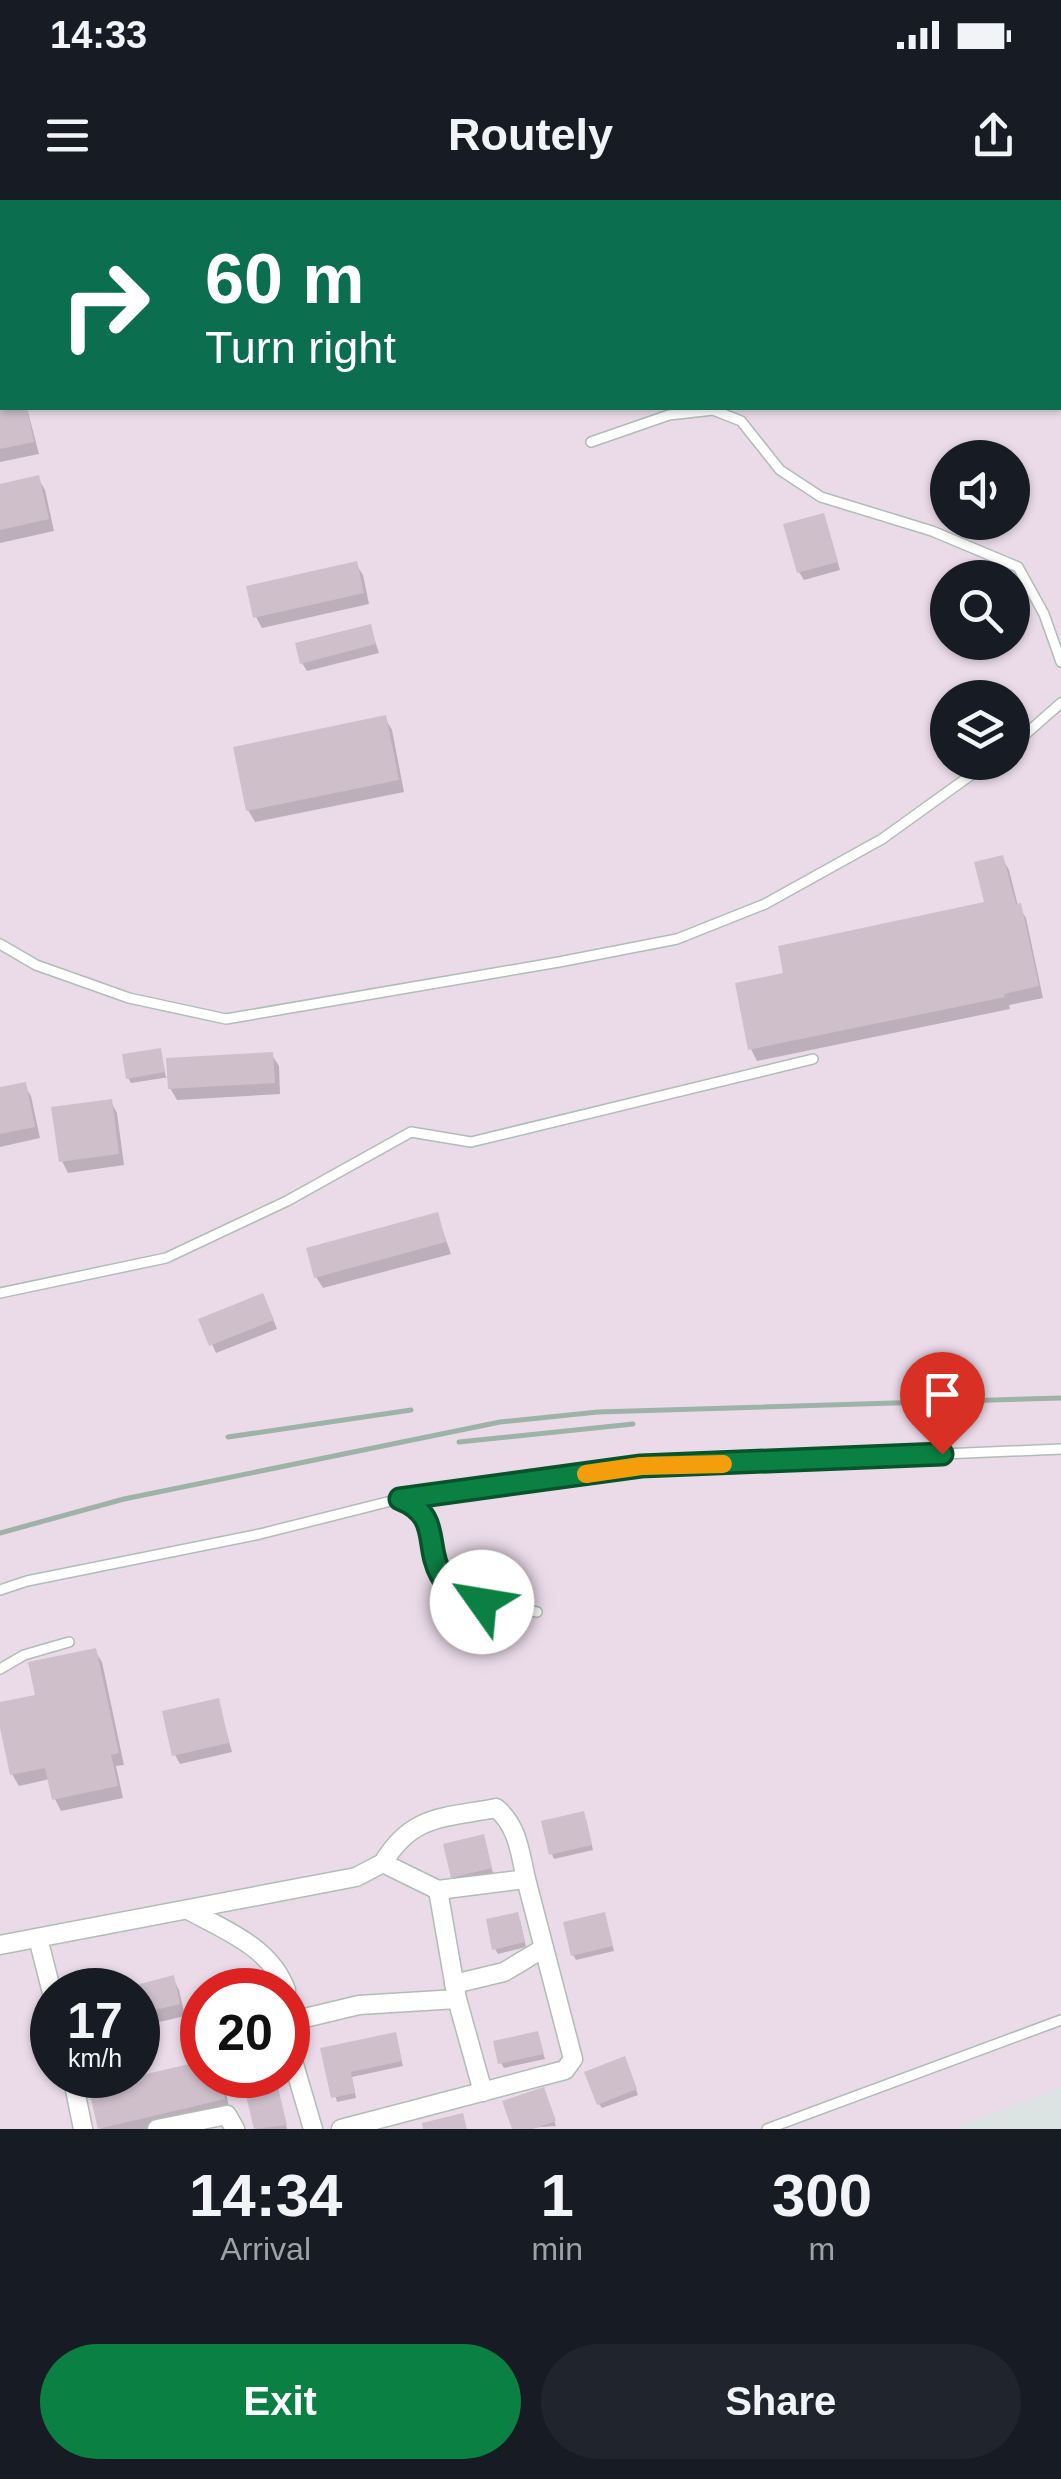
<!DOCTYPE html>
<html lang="en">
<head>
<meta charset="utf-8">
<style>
	:root { --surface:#171b24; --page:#20242c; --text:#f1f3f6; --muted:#9ea1a6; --accent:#0b8043 }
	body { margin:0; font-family:Arial,sans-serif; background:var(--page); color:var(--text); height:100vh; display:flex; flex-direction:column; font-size:38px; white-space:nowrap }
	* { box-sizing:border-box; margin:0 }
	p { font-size:32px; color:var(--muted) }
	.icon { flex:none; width:55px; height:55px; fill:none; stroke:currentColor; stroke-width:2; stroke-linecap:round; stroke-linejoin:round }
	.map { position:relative; height:1929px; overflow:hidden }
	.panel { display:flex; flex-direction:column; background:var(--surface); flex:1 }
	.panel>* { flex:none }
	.top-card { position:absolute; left:0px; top:0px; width:1062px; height:210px; box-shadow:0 2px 8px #0004; background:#0b6e4f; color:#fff; overflow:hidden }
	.fabs { position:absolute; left:930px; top:240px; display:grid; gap:20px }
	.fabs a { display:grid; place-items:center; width:100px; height:100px; border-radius:50%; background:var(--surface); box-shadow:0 2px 8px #0004; font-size:50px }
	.speed { position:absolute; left:30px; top:1768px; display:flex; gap:20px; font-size:50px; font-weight:700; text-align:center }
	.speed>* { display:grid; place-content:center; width:130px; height:130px; border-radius:50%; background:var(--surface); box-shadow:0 2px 8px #0004; line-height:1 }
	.speed small { font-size:25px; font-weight:400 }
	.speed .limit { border:15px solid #d22; background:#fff; color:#111 }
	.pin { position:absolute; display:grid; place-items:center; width:85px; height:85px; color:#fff; margin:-102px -42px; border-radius:50% 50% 50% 0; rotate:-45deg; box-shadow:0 0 10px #0007 }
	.pin .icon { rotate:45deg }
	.me { position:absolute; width:110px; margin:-55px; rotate:302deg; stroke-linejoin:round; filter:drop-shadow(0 0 8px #0008) }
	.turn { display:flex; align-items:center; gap:35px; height:210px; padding:0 40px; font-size:45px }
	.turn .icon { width:130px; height:130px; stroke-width:2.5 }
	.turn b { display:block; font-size:70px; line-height:85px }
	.eta { display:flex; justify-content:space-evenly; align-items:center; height:170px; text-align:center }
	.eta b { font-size:60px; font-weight:600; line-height:70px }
	.button { display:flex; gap:20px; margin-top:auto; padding:20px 40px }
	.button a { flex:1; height:115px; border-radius:60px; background:var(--accent); color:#fff; font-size:40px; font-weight:600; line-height:115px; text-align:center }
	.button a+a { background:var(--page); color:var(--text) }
	.status { display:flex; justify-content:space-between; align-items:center; height:70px; padding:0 50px; background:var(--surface); direction:ltr }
	.status svg { height:28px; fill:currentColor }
	header { display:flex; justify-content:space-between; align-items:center; height:130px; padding:0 40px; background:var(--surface); font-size:45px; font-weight:600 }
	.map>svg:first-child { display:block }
</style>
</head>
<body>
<div class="status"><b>14:33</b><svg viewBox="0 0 49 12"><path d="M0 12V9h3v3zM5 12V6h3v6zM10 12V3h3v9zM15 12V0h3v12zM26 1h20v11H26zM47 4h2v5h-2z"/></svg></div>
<header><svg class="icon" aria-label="menu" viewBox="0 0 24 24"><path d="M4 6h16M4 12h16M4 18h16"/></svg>Routely<svg class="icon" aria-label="share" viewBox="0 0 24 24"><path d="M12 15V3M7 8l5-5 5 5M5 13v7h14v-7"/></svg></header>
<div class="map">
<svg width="1061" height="1929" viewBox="0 0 1061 1929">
	<rect width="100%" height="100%" fill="#ebdbe9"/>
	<!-- industrial -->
	<polygon fill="#dce4e3" points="1061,1888 1061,1929 951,1929"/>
	<!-- shadow -->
	<g fill="#0003">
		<polygon points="8,0 44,0 44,2 9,2"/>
		<polygon points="707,0 754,0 755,2 708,2"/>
		<polygon points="858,0 902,0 902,2 859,2"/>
		<polygon points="0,208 27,208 39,254 0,262"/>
		<polygon points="38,278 45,290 54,331 0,343 0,287"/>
		<polygon points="827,324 840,370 804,380 799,372"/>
		<polygon points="356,364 363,375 369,404 262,428 256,417"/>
		<polygon points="370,426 379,453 307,471 302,463"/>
		<polygon points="385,518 392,530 404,592 255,622 248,610"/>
		<polygon points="1002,658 1009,670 1018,706 1026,718 1043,798 1009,805 1010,809 757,861 751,849 786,775 987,704"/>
		<polygon points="160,851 166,877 272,855 279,866 280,894 177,900 170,888 170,877 131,883 128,878"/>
		<polygon points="24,885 31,896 40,938 0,947 0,890"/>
		<polygon points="111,902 117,913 124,965 68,973 62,961"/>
		<polygon points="437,1015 451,1054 323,1088 316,1077"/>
		<polygon points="267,1104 277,1129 216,1153 201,1120"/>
		<polygon points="95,1451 102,1462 124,1565 116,1566 123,1598 61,1611 55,1599 50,1579 19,1586 12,1574 0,1505 38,1497"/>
		<polygon points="218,1501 232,1552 180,1564 175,1555"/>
		<polygon points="586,1619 593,1650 554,1659 552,1654"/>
		<polygon points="483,1637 493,1673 456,1682 453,1677"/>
		<polygon points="604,1715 614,1751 576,1760 573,1755"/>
		<polygon points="520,1720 526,1747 498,1754 495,1749"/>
		<polygon points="173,1778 179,1790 185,1816 138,1827 138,1790 121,1790"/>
		<polygon points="537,1834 545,1859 504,1868 501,1863"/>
		<polygon points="395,1835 403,1866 352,1877 356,1898 337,1902 323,1850"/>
		<polygon points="202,1863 202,1875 222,1875 230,1911 152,1929 101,1929 93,1897 112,1892 111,1885"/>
		<polygon points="627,1864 638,1895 602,1908 599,1904"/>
		<polygon points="244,1875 275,1875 287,1929 256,1929"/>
		<polygon points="545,1895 556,1926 514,1929"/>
	</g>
	<!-- building -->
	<g fill="#cebfcb">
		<polygon points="0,208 27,208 34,242 0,249"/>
		<polygon points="39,275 49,319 0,330 0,284"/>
		<polygon points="824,313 838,362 797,373 783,324"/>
		<polygon points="357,361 364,393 253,418 246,386"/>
		<polygon points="371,424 376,444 300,464 295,443"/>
		<polygon points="386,515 399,580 246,611 233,547"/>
		<polygon points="1003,655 1016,704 1021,703 1039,786 1004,794 1005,797 748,850 735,783 783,773 778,746 984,702 974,662"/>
		<polygon points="161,848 165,872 126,879 122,854"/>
		<polygon points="273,852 275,883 168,889 166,858"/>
		<polygon points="26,882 35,927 0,934 0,887"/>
		<polygon points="112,899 119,954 59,962 51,907"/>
		<polygon points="438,1012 446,1042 314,1078 306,1048"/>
		<polygon points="263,1093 274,1120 209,1146 198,1119"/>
		<polygon points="96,1448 119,1553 111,1555 118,1586 52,1600 45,1568 10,1575 0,1528 0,1502 35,1495 28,1462"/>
		<polygon points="219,1498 229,1543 172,1556 162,1511"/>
		<polygon points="584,1611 592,1645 549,1655 541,1621"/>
		<polygon points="484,1634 492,1668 451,1678 443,1644"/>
		<polygon points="518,1712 525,1742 492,1750 486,1719"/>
		<polygon points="605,1712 613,1746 571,1756 563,1722"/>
		<polygon points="174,1775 180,1804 138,1814 138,1790 117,1790"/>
		<polygon points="538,1831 544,1854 498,1864 493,1841"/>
		<polygon points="396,1832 402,1861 351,1872 355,1893 331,1898 320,1848"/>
		<polygon points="625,1856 637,1889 597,1905 584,1872"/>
		<polygon points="202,1861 202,1875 220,1875 225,1899 98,1929 90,1895 109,1890 108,1883"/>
		<polygon points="241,1875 275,1875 287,1925 254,1929"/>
		<polygon points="544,1887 556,1921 533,1929 512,1929 502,1901"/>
		<polygon points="463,1913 467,1929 423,1929 422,1923"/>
	</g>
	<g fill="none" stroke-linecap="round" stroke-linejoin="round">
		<!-- service casing -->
		<g stroke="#afbdb5" stroke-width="12">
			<g id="service">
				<polyline points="67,0 68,2"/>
				<polyline points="243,2 254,0"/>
				<polyline points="0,42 2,41"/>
				<polyline points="591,242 669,215 713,210 741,221 780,270 821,297 932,331 1018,367 1044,414 1061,462"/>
				<polyline points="1012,546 1061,503"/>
				<polyline points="0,744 36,765 129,798 226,819 559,762 677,739 765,704 882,639 989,562"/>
				<polyline points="0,1093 166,1058 287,1001 411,932 471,942 813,859"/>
				<polyline points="399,1299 641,1267 1061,1249"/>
				<path d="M0,1390L27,1381L260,1334L399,1299C447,1319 421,1365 453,1389C474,1406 511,1407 537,1412"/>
				<polyline points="0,1469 24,1455 69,1442"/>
				<polyline points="767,1929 1061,1820"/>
			</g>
		</g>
		<!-- minor casing -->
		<g stroke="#afbdb5" stroke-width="21">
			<g id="minor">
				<path d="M383,1663C412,1614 445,1618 496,1608C518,1626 520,1653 526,1679L438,1690"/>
				<path d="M190,1711C227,1731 271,1748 286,1790"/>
				<polyline points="38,1738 52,1793"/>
				<polyline points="0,1745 356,1677 383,1663 438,1690 457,1799 359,1805 288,1822"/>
				<polyline points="454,1784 504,1772 544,1748"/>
				<polyline points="457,1799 483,1892"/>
				<polyline points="288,1844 313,1929"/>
				<polyline points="72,1875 83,1929"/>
				<polyline points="157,1929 227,1915 235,1929"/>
				<polyline points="341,1929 565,1870 573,1859 526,1679"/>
			</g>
		</g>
		<!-- service -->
		<use href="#service" stroke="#fff" stroke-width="9"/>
		<!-- minor -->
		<use href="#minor" stroke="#fff" stroke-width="18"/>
		<!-- rail -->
		<g stroke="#9eb3a8" stroke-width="5">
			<polyline points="228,1237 411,1210"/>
			<polyline points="459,1242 633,1224"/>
			<polyline points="0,1333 124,1299 500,1222 598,1212 1061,1198"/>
		</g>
	</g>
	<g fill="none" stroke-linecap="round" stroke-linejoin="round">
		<!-- route casing -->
		<g stroke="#07532c" stroke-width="25">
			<path id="route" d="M482,1402C467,1395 449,1391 441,1375C424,1345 442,1316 400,1299L641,1266L942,1254"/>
		</g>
		<!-- route -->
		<use href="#route" stroke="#0b8043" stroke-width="18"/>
		<!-- slow -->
		<polyline stroke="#f59e0b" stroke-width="18" points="586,1274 641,1266 723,1264"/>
	</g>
</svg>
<div class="fabs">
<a><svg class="icon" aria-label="sound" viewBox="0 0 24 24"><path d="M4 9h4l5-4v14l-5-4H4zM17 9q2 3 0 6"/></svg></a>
<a><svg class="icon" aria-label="search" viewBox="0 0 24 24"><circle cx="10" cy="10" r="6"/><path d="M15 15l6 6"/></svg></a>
<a><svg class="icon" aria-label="layers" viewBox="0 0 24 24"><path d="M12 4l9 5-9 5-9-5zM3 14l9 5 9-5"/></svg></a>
</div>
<div class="speed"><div>17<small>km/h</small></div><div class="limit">20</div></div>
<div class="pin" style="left:942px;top:1254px;background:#d93025"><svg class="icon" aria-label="arrive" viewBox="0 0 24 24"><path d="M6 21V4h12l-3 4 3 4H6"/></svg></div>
<svg class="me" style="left:482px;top:1402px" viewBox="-20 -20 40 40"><circle r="19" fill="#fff"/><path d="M0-13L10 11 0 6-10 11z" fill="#0b8043"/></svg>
<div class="top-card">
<div class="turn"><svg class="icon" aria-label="right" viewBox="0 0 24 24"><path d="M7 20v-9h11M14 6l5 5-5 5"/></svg><div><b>60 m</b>Turn right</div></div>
</div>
</div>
<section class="panel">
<div class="eta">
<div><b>14:34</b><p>Arrival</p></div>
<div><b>1</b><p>min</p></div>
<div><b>300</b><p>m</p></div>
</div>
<div class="button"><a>Exit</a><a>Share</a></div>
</section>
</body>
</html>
